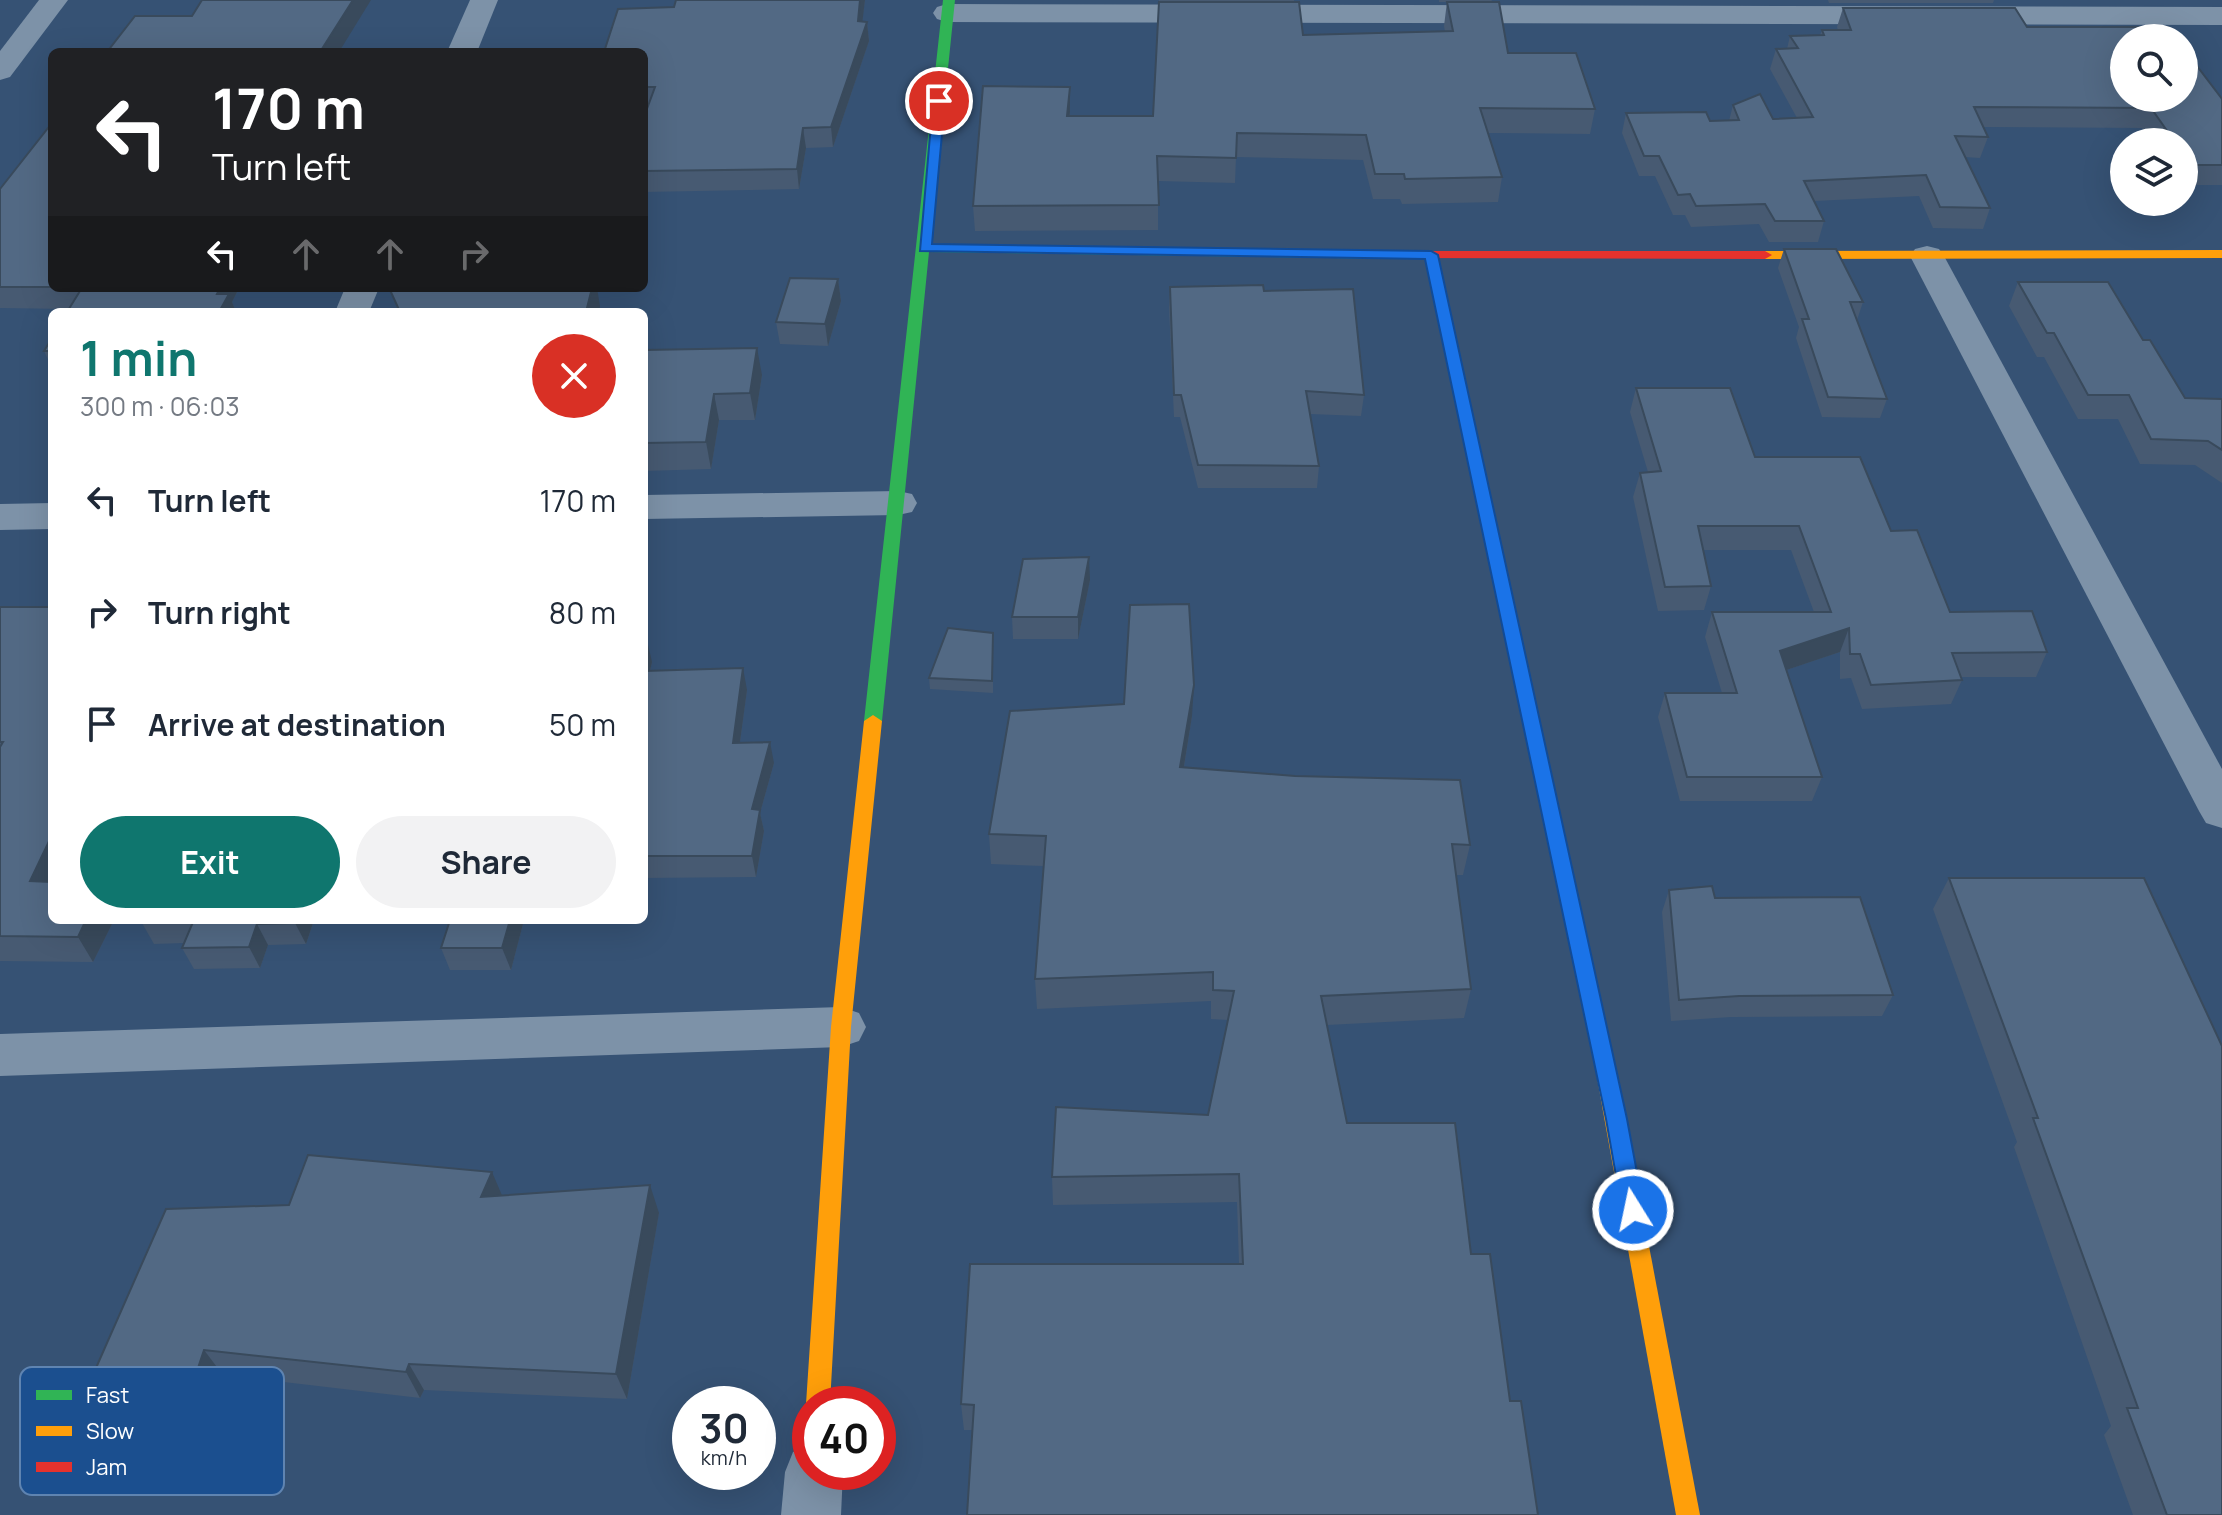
<!DOCTYPE html>
<html lang="en">
<head>
<meta charset="utf-8">
<style>
	:root { --surface:#fff; --page:#f2f2f3; --text:#1f2937; --muted:#747a83; --accent:#0f766e }
	body { margin:0; font-family:Manrope,sans-serif; background:var(--page); color:var(--text); height:100vh; display:flex; flex-direction:column; font-size:30px; white-space:nowrap }
	* { box-sizing:border-box; margin:0 }
	p { font-size:26px; color:var(--muted) }
	.icon { flex:none; width:44px; height:44px; fill:none; stroke:currentColor; stroke-width:2; stroke-linecap:round; stroke-linejoin:round }
	.map { position:relative; flex:1; overflow:hidden }
	.drawer { position:absolute; left:48px; top:308px; width:600px; height:616px; display:flex; flex-direction:column; background:var(--surface); border-radius:12px; box-shadow:0 8px 32px #0002 }
	.drawer>* { flex:none }
	.guide { position:absolute; left:48px; top:48px; width:600px; height:244px; border-radius:12px; box-shadow:0 8px 32px #0002; background:#202124; color:#fff; overflow:hidden }
	.controls { position:absolute; left:2110px; top:24px; display:grid; gap:16px }
	.controls a { display:grid; place-items:center; width:88px; height:88px; border-radius:50%; background:var(--surface); box-shadow:0 8px 32px #0002; font-size:40px }
	.speed { position:absolute; left:672px; top:1386px; display:flex; gap:16px; font-size:40px; font-weight:700; text-align:center }
	.speed>* { display:grid; place-content:center; width:104px; height:104px; border-radius:50%; background:var(--surface); box-shadow:0 8px 32px #0002; line-height:1 }
	.speed small { font-size:20px; font-weight:400 }
	.speed .limit { border:12px solid #d22; background:#fff; color:#111 }
	.pin { position:absolute; display:grid; place-items:center; width:68px; height:68px; color:#fff; margin:-34px; border:4px solid #fff; border-radius:50%; box-shadow:0 2px 8px #0007 }
	.me { position:absolute; width:88px; margin:-44px; rotate:350deg; stroke-linejoin:round; filter:drop-shadow(0 0 6px #0008) }
	.turn { display:flex; align-items:center; gap:28px; height:168px; padding:0 32px; font-size:36px }
	.turn .icon { width:104px; height:104px; stroke-width:2.5 }
	.turn b { display:block; font-size:56px; line-height:68px }
	.lanes { display:flex; align-items:center; height:76px; padding:0 32px; background:#0003; justify-content:center; gap:40px; direction:ltr }
	.lanes .off { opacity:.35 }
	.round { display:grid; place-items:center; flex:none; width:84px; height:84px; border-radius:42px; background:var(--page) }
	.overview { display:flex; align-items:center; justify-content:space-between; height:136px; padding:0 32px }
	h1 { font-size:48px; font-weight:700; line-height:60px; color:var(--accent) }
	.action { display:flex; gap:16px; margin-top:auto; padding:16px 32px }
	.action a { flex:1; height:92px; border-radius:48px; background:var(--accent); color:#fff; font-size:32px; font-weight:700; line-height:92px; text-align:center }
	.action a+a { background:var(--page); color:var(--text) }
	ul { padding:0; list-style:none }
	li { display:flex; align-items:center; gap:24px; height:112px; padding:0 32px }
	li div { flex:1 }
	li b { display:block; font-size:30px }
	li em { font-style:normal }
	.map>svg:first-child { display:block }
</style>
</head>
<body>
<div class="map">
<svg width="2222" height="1515" viewBox="0 0 2222 1515">
	<rect width="100%" height="100%" fill="#365274"/>
	<g fill="none" stroke-linecap="round" stroke-linejoin="round">
		<!-- street -->
		<g fill="#7d92a8" fill-rule="evenodd">
			<polygon points="39,0 68,0 10,77 0,80 0,51"/>
			<polygon points="470,0 498,0 477,52 447,52"/>
			<polygon points="947,4 2222,7 2222,25 947,22 937,19 933,13 937,7"/>
			<polygon points="1927,246 1939,249 1944,256 2222,769 2222,828 2206,823 2199,811 1910,256 1915,249"/>
			<polygon points="345,288 379,288 369,312 335,312"/>
			<polygon points="898,491 912,494 917,503 912,512 898,515 644,519 644,495"/>
			<polygon points="52,503 52,529 0,530 0,504"/>
			<polygon points="841,1007 859,1013 866,1027 859,1041 841,1047 0,1076 0,1034"/>
			<polygon points="810,1445 810,1472 843,1472 841,1515 781,1515 785,1472 793,1452"/>
		</g>
		<!-- fast -->
		<g fill="#30b455" fill-rule="evenodd">
			<polygon points="943,0 955,0 930,244 1398,251 1405,255 1398,259 929,252 882,721 873,727 864,721"/>
			<polygon points="1431,251 1438,255 1613,1056 1610,1062 1603,1065 1596,1062 1593,1056 1424,255"/>
		</g>
		<!-- slow -->
		<g fill="#ff9f0a" fill-rule="evenodd">
			<polygon points="2222,250 2222,258 1765,259 1758,255 1765,251"/>
			<polygon points="873,715 882,721 851,1027 830,1404 810,1404 810,1412 806,1404 831,1027 864,721"/>
			<polygon points="1603,1047 1610,1050 1613,1056 1700,1515 1676,1515 1593,1056 1596,1050"/>
		</g>
		<!-- jam -->
		<polygon fill="#e5322d" fill-rule="evenodd" points="1398,251 1765,251 1772,255 1765,259 1393,258 1393,252"/>
	</g>
	<!-- wall -->
	<g fill="#475a72">
		<polygon points="676,0 865,0 862,21 867,22 869,41 833,147 806,148 799,189 644,192 644,117 648,107 644,107 644,52 674,7"/>
		<rect x="1159" y="0" width="135" height="2"/>
		<polygon points="1439,0 1492,0 1491,2 1439,2"/>
		<polygon points="1828,0 1994,0 1993,3 1829,3"/>
		<polygon points="1447,2 1508,53 1595,109 1590,134 1488,133 1502,177 1498,202 1402,204 1400,199 1373,199 1363,160 1236,157 1235,183 1158,181 1158,230 975,231 973,206 1070,87 1070,116 1153,116 1303,35 1445,32 1444,26"/>
		<polygon points="1843,8 2027,27 2222,99 2222,185 2184,185 2184,142 2152,142 2142,128 1983,127 1988,137 1980,158 1965,157 1990,208 1983,229 1933,228 1919,196 1814,201 1824,221 1818,242 1769,242 1759,224 1691,227 1685,215 1673,215 1655,176 1639,176 1622,133 1626,113 1710,121 1729,121 1733,105 1773,119 1797,118 1770,69 1776,49 1787,49 1790,36 1820,35 1822,30 1838,30 1837,27"/>
		<polygon points="52,123 52,288 239,288 232,302 236,312 67,312 69,309 0,308 0,189"/>
		<polygon points="1784,249 1863,302 1857,320 1887,399 1880,418 1822,417 1796,338 1799,327 1778,268"/>
		<polygon points="838,279 841,301 828,346 780,344 776,322"/>
		<polygon points="2018,282 2143,340 2185,398 2222,399 2222,483 2195,465 2140,464 2118,419 2078,419 2044,357 2037,357 2009,306"/>
		<polygon points="1170,287 1264,291 1364,395 1361,416 1310,414 1319,466 1317,488 1198,488 1180,417 1174,417 1169,308"/>
		<polygon points="52,338 52,368 44,351"/>
		<polygon points="644,350 762,375 755,420 719,420 711,469 644,471"/>
		<polygon points="1636,388 1755,457 1891,531 1950,612 2047,652 2036,677 1961,677 1962,680 1951,704 1862,709 1851,678 1840,679 1840,652 1786,670 1822,777 1812,801 1680,801 1658,717 1665,693 1722,693 1705,637 1712,612 1814,612 1791,550 1703,550 1711,586 1704,610 1658,611 1633,497 1640,473 1648,472 1630,412"/>
		<polygon points="1090,580 1078,639 1013,639 1012,617"/>
		<polygon points="0,607 52,920 114,920 93,962 0,961"/>
		<polygon points="993,633 993,693 930,689 929,678"/>
		<polygon points="644,640 652,662 650,671 747,690 740,742 774,763 760,813 764,831 756,877 644,878"/>
		<polygon points="1192,716 1184,767 1470,845 1463,875 1456,875 1471,989 1464,1018 1327,1025 1347,1123 1471,1254 972,1430 964,1430 961,1404 1239,1264 1237,1202 1053,1205 1052,1177 1208,1115 1228,1020 1211,1019 1211,1001 1037,1009 1035,979 1043,866 991,864 989,834"/>
		<polygon points="1949,878 2222,1515 2133,1515 2104,1435 2111,1426 2014,1147 2017,1142 1933,909"/>
		<polygon points="1669,890 1715,898 1893,995 1882,1016 1731,1017 1671,1021 1662,912"/>
		<polygon points="143,920 314,920 306,944 268,945 260,968 194,969 182,948 184,943 154,944 142,923"/>
		<polygon points="524,920 511,970 450,970 441,948"/>
		<polygon points="502,1196 659,1213 627,1399 424,1390 420,1398 223,1375 216,1397 113,1403 92,1377 289,1205"/>
	</g>
	<!-- shaded-wall -->
	<g fill="#394a5c">
		<polygon points="353,0 371,0 339,52 320,52"/>
		<polygon points="860,0 865,0 860,41 858,21"/>
		<polygon points="867,22 869,41 833,147 831,127"/>
		<polygon points="1070,87 1070,111 1068,141 1067,116"/>
		<polygon points="803,128 806,148 799,189 797,169"/>
		<polygon points="838,279 841,301 828,346 825,324"/>
		<polygon points="220,288 239,288 232,302 236,312 219,312 217,294"/>
		<polygon points="587,288 597,288 600,306 599,312 586,312"/>
		<polygon points="757,348 762,375 755,420 750,393"/>
		<polygon points="714,394 719,420 711,469 706,442"/>
		<polygon points="1089,557 1090,580 1078,639 1078,617"/>
		<polygon points="1849,628 1840,652 1771,675 1780,651"/>
		<polygon points="647,640 652,662 645,692 644,688 644,653"/>
		<polygon points="743,668 747,690 737,764 733,743"/>
		<polygon points="1194,685 1192,716 1179,797 1180,767"/>
		<polygon points="770,742 774,763 760,813 764,831 756,877 752,856 752,809"/>
		<polygon points="52,835 52,893 30,881"/>
		<polygon points="86,920 114,920 93,962 78,937"/>
		<polygon points="296,920 314,920 306,944 295,923"/>
		<polygon points="510,920 524,920 511,970 502,948"/>
		<polygon points="257,924 268,945 260,968 249,947"/>
		<polygon points="492,1172 504,1200 481,1197"/>
		<polygon points="650,1185 659,1213 627,1399 616,1374"/>
		<polygon points="204,1350 223,1375 216,1397 197,1371"/>
		<polygon points="409,1364 424,1390 420,1398 406,1372"/>
	</g>
	<!-- building -->
	<g fill="#526984" stroke="#394a5c" stroke-width="2">
		<polygon points="202,0 353,0 320,52 107,52 135,16 192,16"/>
		<polygon points="676,0 860,0 858,21 867,22 831,127 803,128 797,169 644,171 644,117 655,87 644,87 644,52 604,52 618,9 674,7"/>
		<polygon points="1159,2 1299,2 1303,35 1453,31 1447,2 1499,2 1508,53 1576,53 1595,109 1480,108 1502,177 1405,179 1404,174 1375,174 1366,135 1237,133 1236,158 1157,156 1159,205 973,206 983,86 1070,87 1067,116 1153,116"/>
		<polygon points="1843,8 2015,8 2027,27 2168,27 2176,38 2124,38 2124,98 2184,98 2184,49 2222,99 2222,165 2191,165 2184,155 2184,142 2175,142 2151,108 1974,107 1988,137 1955,136 1990,208 1940,207 1926,175 1804,181 1824,221 1775,221 1765,204 1696,206 1690,194 1678,195 1659,156 1644,156 1626,113 1706,112 1710,121 1739,120 1733,105 1760,94 1773,119 1813,117 1776,49 1798,48 1790,36 1824,35 1822,30 1851,30"/>
		<polygon points="52,123 52,287 0,287 0,189"/>
		<polygon points="1784,249 1836,249 1863,302 1850,302 1887,399 1828,397 1802,319 1809,319"/>
		<polygon points="790,278 838,279 825,324 776,322"/>
		<polygon points="2018,282 2108,282 2143,340 2150,340 2185,398 2222,399 2222,450 2208,441 2151,439 2129,395 2088,395 2054,333 2047,333"/>
		<polygon points="1263,285 1264,291 1353,289 1364,395 1306,391 1319,466 1198,465 1181,395 1174,395 1170,287"/>
		<polygon points="78,288 220,288 217,294 229,294 219,312 67,312 80,291 76,291"/>
		<polygon points="391,288 592,288 586,312 400,312 390,290"/>
		<polygon points="52,338 52,351 44,351"/>
		<polygon points="757,348 750,393 714,394 706,442 644,443 644,350"/>
		<polygon points="1636,388 1730,388 1755,457 1860,457 1891,531 1917,530 1950,612 2032,611 2047,652 1952,653 1962,680 1871,685 1860,654 1850,654 1849,628 1780,651 1822,777 1687,777 1665,693 1737,693 1712,612 1831,612 1799,526 1698,526 1711,586 1665,587 1640,473 1661,471"/>
		<polygon points="1089,557 1078,617 1012,617 1023,559"/>
		<polygon points="1189,604 1194,685 1180,767 1295,776 1460,780 1470,845 1452,844 1471,989 1321,996 1347,1123 1455,1123 1471,1254 1490,1254 1510,1401 1521,1401 1538,1515 967,1515 974,1405 961,1404 970,1264 1243,1264 1239,1174 1052,1177 1056,1107 1208,1115 1234,991 1213,990 1213,972 1035,979 1046,836 989,834 1010,711 1124,704 1130,605"/>
		<polygon points="0,607 52,607 52,835 30,881 52,882 52,920 86,920 78,937 0,936 0,747 3,742 0,742"/>
		<polygon points="948,628 993,633 992,681 929,678"/>
		<polygon points="743,668 733,743 770,742 752,809 760,810 752,856 644,856 644,671"/>
		<polygon points="1949,878 2144,878 2222,1046 2222,1515 2167,1515 2127,1408 2138,1408 2033,1118 2038,1118"/>
		<polygon points="1712,886 1715,898 1860,897 1893,995 1739,996 1679,1000 1669,890"/>
		<polygon points="143,920 296,920 295,923 257,924 249,947 182,948 193,922 142,923"/>
		<polygon points="450,920 510,920 502,948 441,948"/>
		<polygon points="308,1155 492,1172 481,1197 650,1185 616,1374 409,1364 406,1372 204,1350 197,1371 92,1377 166,1209 289,1205"/>
	</g>
	<!-- route -->
	<polygon fill="#1a73e8" stroke="#114b97" stroke-width="2" points="939,98 945,101 932,244 1431,251 1438,255 1627,1119 1644,1210 1641,1217 1633,1220 1625,1217 1622,1210 1606,1119 1425,259 920,251 933,101"/>
	<!-- legend -->
	<rect x="20" y="1367" width="264" height="128" rx="12" fill="#1b4f8f" stroke="#5f84b1" stroke-width="2"/>
	<rect x="36" y="1390" width="36" height="10" fill="#30b455"/>
	<rect x="36" y="1426" width="36" height="10" fill="#ff9f0a"/>
	<rect x="36" y="1462" width="36" height="10" fill="#e5322d"/>
	<g font-size="22" fill="#fff">
		<text x="86" y="1403">Fast</text>
		<text x="86" y="1439">Slow</text>
		<text x="86" y="1475">Jam</text>
	</g>
</svg>
<div class="controls">
<a><svg class="icon" aria-label="search" viewBox="0 0 24 24"><circle cx="10" cy="10" r="6"/><path d="M15 15l6 6"/></svg></a>
<a><svg class="icon" aria-label="layers" viewBox="0 0 24 24"><path d="M12 4l9 5-9 5-9-5zM3 14l9 5 9-5"/></svg></a>
</div>
<div class="speed"><div>30<small>km/h</small></div><div class="limit">40</div></div>
<div class="pin" style="left:939px;top:101px;background:#d93025"><svg class="icon" aria-label="arrive" viewBox="0 0 24 24"><path d="M6 21V4h12l-3 4 3 4H6"/></svg></div>
<svg class="me" style="left:1633px;top:1210px" viewBox="-20 -20 40 40"><circle r="17" fill="#1a73e8" stroke="#fff" stroke-width="3"/><path d="M0-11L8 9 0 5-8 9z" fill="#fff"/></svg>
<div class="guide">
<div class="turn"><svg class="icon" aria-label="left" viewBox="0 0 24 24"><path d="M17 20v-9H6M10 6l-5 5 5 5"/></svg><div><b>170 m</b>Turn left</div></div>
<div class="lanes"><svg class="icon" aria-label="left" viewBox="0 0 24 24"><path d="M17 20v-9H6M10 6l-5 5 5 5"/></svg><svg class="icon off" aria-label="ahead" viewBox="0 0 24 24"><path d="M12 20V5M6 11l6-6 6 6"/></svg><svg class="icon off" aria-label="ahead" viewBox="0 0 24 24"><path d="M12 20V5M6 11l6-6 6 6"/></svg><svg class="icon off" aria-label="right" viewBox="0 0 24 24"><path d="M7 20v-9h11M14 6l5 5-5 5"/></svg></div>
</div>
<section class="drawer">
<div class="overview"><div><h1>1 min</h1><p>300 m · 06:03</p></div><a class="round" style="background:#d93025;color:#fff"><svg class="icon" aria-label="close" viewBox="0 0 24 24"><path d="M6 6l12 12M18 6L6 18"/></svg></a></div>
<ul>
<li><svg class="icon" aria-label="left" viewBox="0 0 24 24"><path d="M17 20v-9H6M10 6l-5 5 5 5"/></svg><div><b>Turn left</b></div><em>170 m</em></li>
<li><svg class="icon" aria-label="right" viewBox="0 0 24 24"><path d="M7 20v-9h11M14 6l5 5-5 5"/></svg><div><b>Turn right</b></div><em>80 m</em></li>
<li><svg class="icon" aria-label="arrive" viewBox="0 0 24 24"><path d="M6 21V4h12l-3 4 3 4H6"/></svg><div><b>Arrive at destination</b></div><em>50 m</em></li>
</ul>
<div class="action"><a>Exit</a><a>Share</a></div>
</section>
</div>
</body>
</html>
